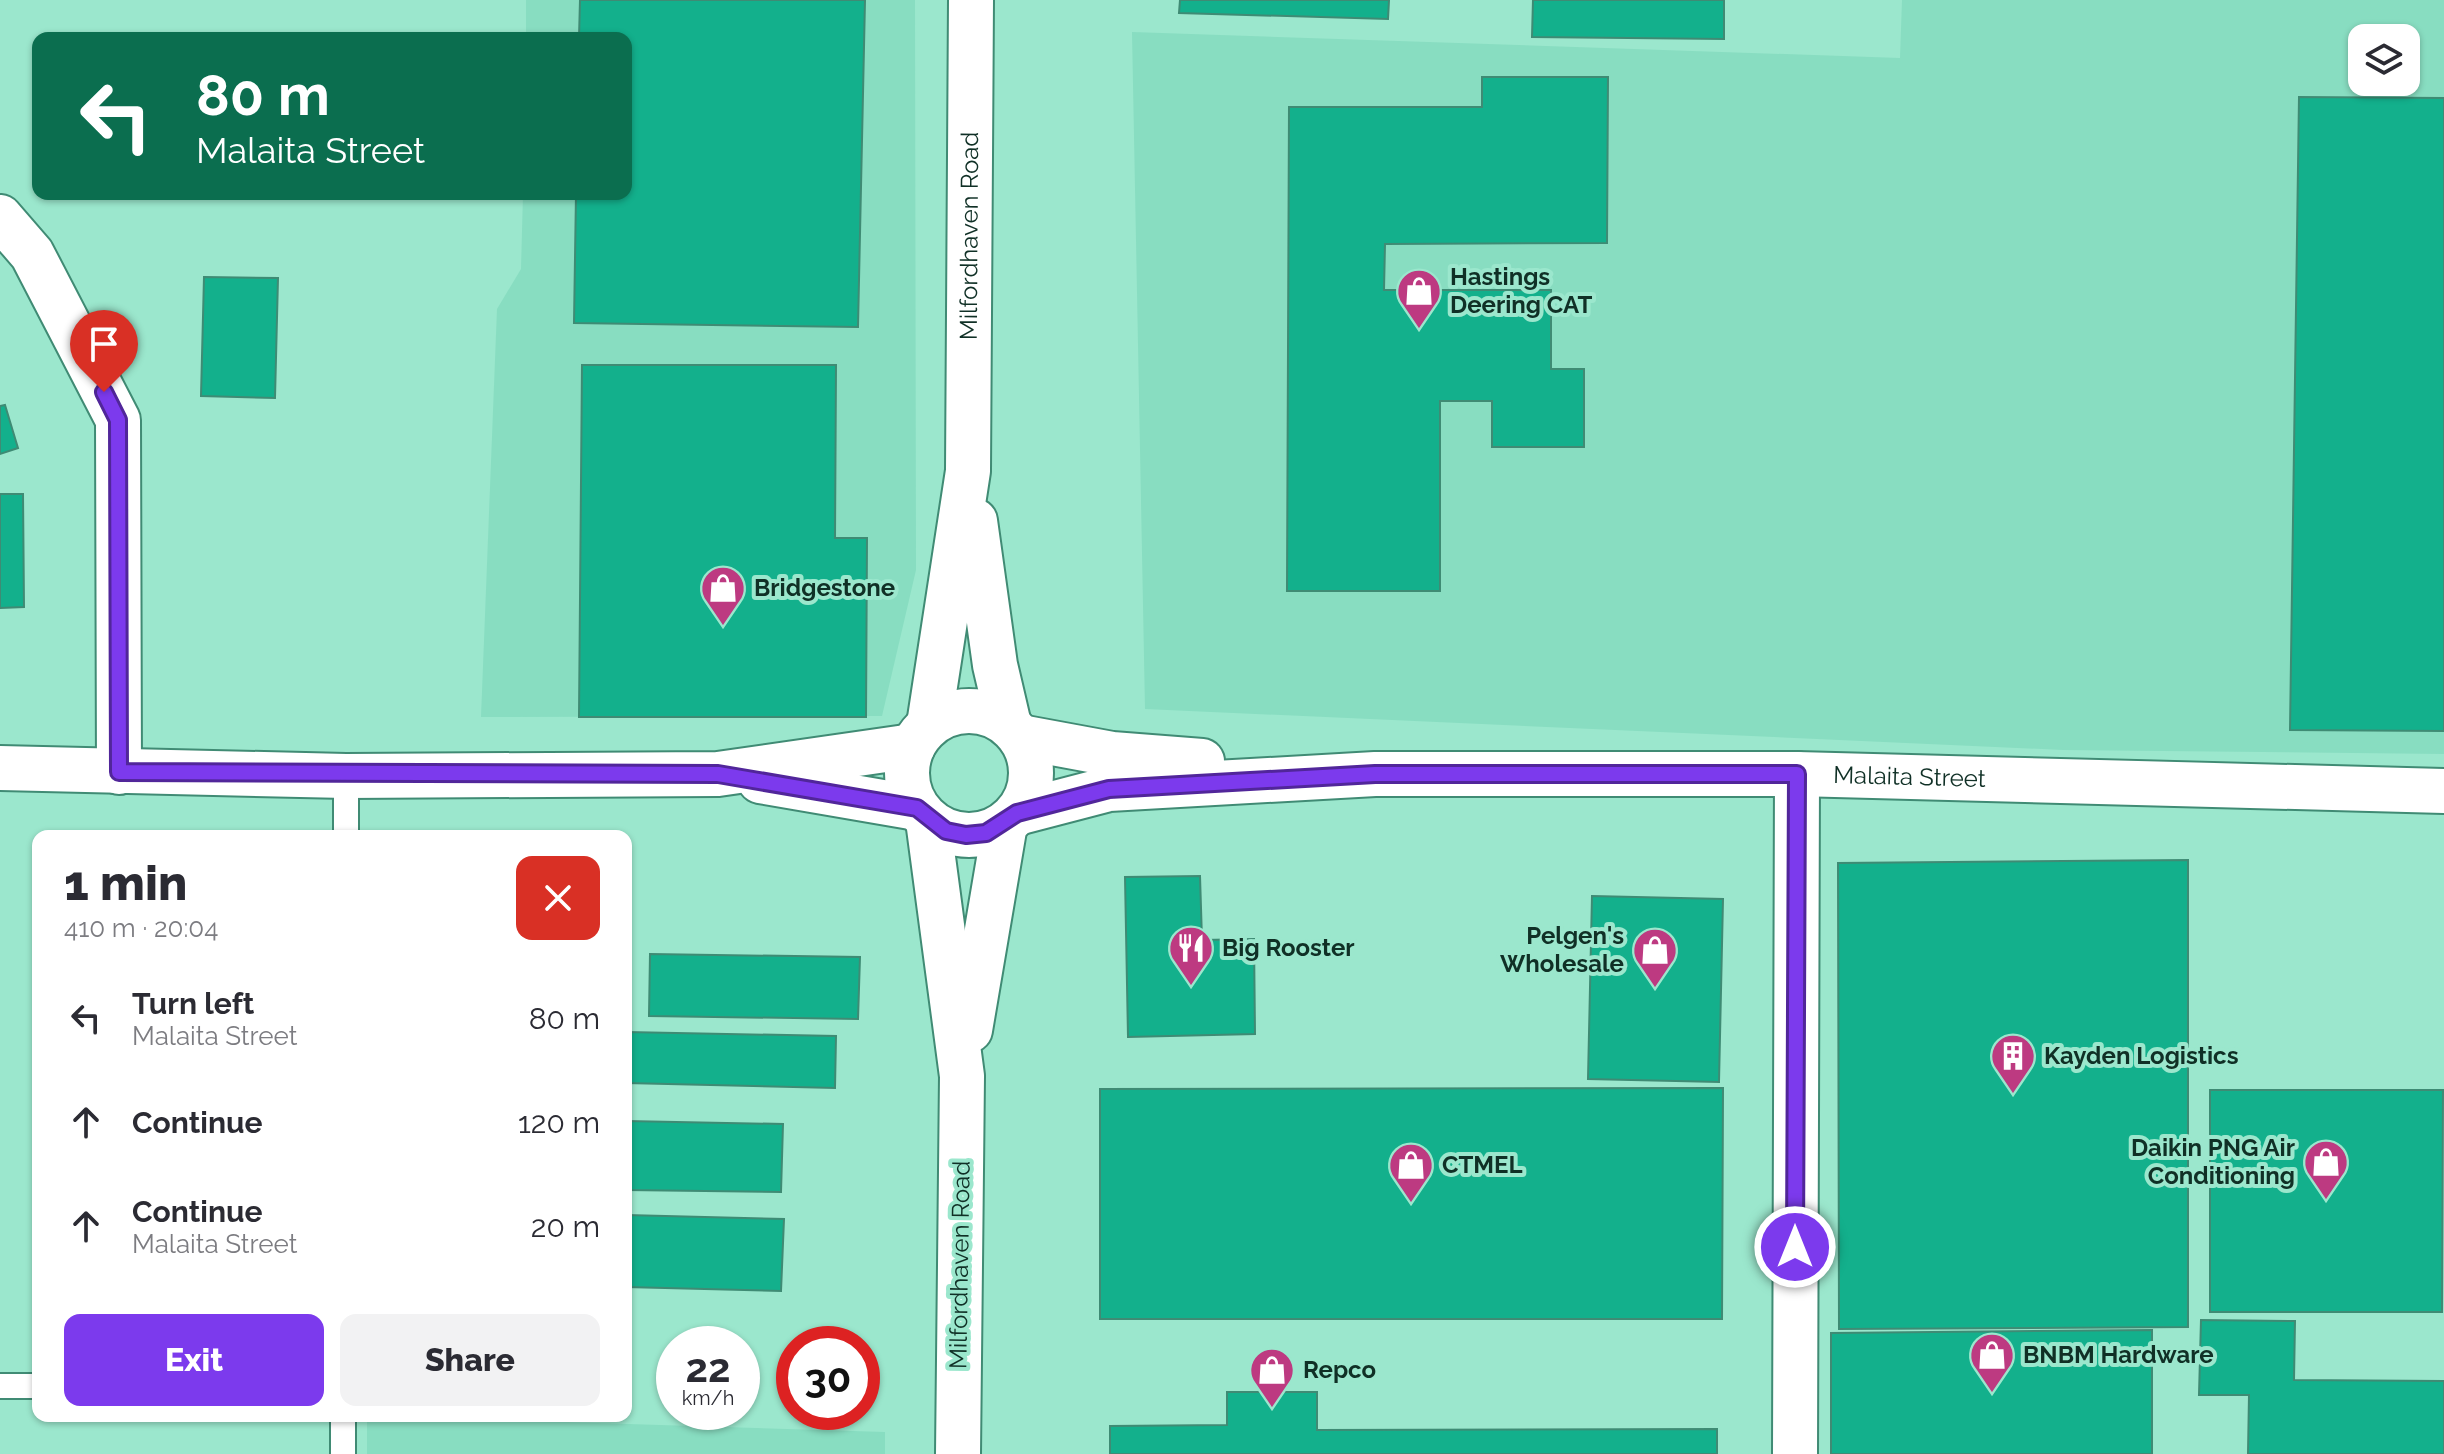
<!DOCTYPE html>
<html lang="en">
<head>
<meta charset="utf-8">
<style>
	:root { --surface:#fff; --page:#f2f2f3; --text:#2b2b33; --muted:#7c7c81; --accent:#7c3aed }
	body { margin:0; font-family:Raleway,sans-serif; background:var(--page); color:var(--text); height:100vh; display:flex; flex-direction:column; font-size:30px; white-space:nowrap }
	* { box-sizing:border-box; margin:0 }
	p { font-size:26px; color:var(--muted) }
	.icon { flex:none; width:44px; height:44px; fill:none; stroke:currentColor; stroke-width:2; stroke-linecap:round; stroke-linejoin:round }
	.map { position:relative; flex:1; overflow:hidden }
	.sheet { position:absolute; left:32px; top:830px; width:600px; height:592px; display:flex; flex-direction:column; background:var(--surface); border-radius:16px; box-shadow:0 2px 6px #0004 }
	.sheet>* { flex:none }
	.top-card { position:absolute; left:32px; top:32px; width:600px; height:168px; border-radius:16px; box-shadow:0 2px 6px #0004; background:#0b6e4f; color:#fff; overflow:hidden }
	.tools { position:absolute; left:2348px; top:24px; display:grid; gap:16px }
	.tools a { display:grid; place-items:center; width:72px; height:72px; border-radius:16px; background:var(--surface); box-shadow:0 2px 6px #0004; font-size:40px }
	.speed { position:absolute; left:656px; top:1326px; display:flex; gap:16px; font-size:40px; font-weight:700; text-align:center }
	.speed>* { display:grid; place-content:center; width:104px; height:104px; border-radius:50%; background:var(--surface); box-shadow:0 2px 6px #0004; line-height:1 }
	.speed small { font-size:20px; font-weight:400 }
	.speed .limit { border:12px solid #d22; background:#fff; color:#111 }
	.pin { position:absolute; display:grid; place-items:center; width:68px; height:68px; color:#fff; margin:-82px -34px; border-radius:50% 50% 50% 0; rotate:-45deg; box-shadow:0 0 8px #0007 }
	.pin .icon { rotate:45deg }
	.me { position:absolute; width:88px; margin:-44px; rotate:0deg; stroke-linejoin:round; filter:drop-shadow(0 0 6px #0008) }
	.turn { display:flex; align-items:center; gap:28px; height:168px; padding:0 32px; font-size:36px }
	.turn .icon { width:104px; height:104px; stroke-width:2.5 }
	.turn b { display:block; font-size:56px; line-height:68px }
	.round { display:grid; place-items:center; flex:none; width:84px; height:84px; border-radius:16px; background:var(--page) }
	.overview { display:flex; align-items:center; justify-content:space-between; height:136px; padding:0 32px }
	h1 { font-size:48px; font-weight:800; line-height:60px }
	.button { display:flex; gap:16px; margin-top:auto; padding:16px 32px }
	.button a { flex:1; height:92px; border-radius:16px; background:var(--accent); color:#fff; font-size:32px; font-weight:800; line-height:92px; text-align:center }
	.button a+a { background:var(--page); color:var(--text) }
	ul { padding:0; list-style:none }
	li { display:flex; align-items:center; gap:24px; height:104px; padding:0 32px }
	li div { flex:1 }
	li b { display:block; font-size:30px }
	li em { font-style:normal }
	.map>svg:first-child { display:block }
</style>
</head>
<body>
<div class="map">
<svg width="2444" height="1454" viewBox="0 0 2444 1454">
	<rect width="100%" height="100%" fill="#9be7cd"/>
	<!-- built -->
	<g fill="#88ddc1" fill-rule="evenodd">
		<polygon points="526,0 915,0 916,570 882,716 481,717 497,309 521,269 523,194 626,194 626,38 526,38"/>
		<path d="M1902,0H2444V754L2063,750L1145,709L1132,32L1900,58ZM2362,38H2406V82H2362Z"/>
		<polygon points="367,1416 885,1432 885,1454 367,1454"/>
	</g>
	<!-- building -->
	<g fill="#13b08c" stroke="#3f8b74" stroke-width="2">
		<polygon points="580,0 865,0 858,327 574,323 576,194 626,194 626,38 579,38"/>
		<polygon points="1180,0 1389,0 1388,19 1179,13"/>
		<polygon points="1533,0 1724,0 1724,39 1532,37"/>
		<polygon points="1482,77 1608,77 1607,243 1385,244 1384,290 1551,290 1551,369 1584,369 1584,447 1492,447 1492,401 1440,401 1440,591 1287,591 1289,107 1482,107"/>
		<polygon points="2299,97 2444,98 2444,731 2290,730"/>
		<polygon points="204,277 278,278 275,398 201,396"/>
		<polygon points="582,365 836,365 835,538 867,538 866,717 579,717"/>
		<polygon points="5,405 18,448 0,454 0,406"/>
		<polygon points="0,494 23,494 24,607 0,608"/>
		<polygon points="2188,860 2188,1327 1839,1329 1838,863"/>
		<polygon points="1200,876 1202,940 1254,939 1255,1034 1128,1037 1125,877"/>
		<polygon points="1592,896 1723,899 1719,1082 1588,1079"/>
		<polygon points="650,954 860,957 858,1019 649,1016"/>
		<polygon points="626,1032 836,1036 835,1088 626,1083"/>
		<polygon points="1723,1088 1722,1319 1100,1319 1100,1089"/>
		<polygon points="2210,1090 2443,1090 2442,1312 2210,1312"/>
		<polygon points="626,1121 783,1124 781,1192 626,1190"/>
		<polygon points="626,1215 784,1219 781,1291 626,1287"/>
		<polygon points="2201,1320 2295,1321 2294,1380 2444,1381 2444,1454 2248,1454 2249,1395 2199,1395"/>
		<polygon points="2152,1330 2152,1454 1831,1454 1831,1333"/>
		<polygon points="1227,1392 1317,1392 1317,1430 1717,1429 1717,1454 1110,1454 1110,1426 1227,1425"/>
	</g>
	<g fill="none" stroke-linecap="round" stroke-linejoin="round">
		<!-- lane casing -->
		<g stroke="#408b74" stroke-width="28">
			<g id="lane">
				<polyline points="346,836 346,776"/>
				<polyline points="0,1386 38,1386"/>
				<polyline points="343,1454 343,1416"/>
			</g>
		</g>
		<!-- street casing -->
		<g stroke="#408b74" stroke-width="48">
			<g id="street">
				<polyline points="0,217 32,254 118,420 119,772"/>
				<polyline points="1020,737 1112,754 1202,761"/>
				<polyline points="0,768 346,776 718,774 913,746"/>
				<polyline points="760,781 917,808"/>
				<path id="s1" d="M1017,813L1109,789L1375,774H1797L2444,791"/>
				<polyline points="1795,1454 1797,774"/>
			</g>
		</g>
		<!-- secondary casing -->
		<g stroke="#408b74" stroke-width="48">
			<g id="secondary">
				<polyline points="975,521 995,665 1009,725"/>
				<circle cx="969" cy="773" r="62"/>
				<path id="s2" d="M929,725L968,471L971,0"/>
				<polyline points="928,820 962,1076 958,1454"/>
				<polyline points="970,1030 1005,824"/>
			</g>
		</g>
		<!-- lane -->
		<use href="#lane" stroke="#fff" stroke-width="24"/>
		<!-- street -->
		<use href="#street" stroke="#fff" stroke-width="44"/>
		<!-- secondary -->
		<use href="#secondary" stroke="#fff" stroke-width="44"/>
	</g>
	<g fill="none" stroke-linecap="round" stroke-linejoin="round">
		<!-- route casing -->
		<g stroke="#51269a" stroke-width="20">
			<polyline id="route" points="104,392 118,420 119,772 718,774 917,808 946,831 966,835 986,833 1017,813 1109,789 1375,774 1797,774 1795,1247"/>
		</g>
		<!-- route -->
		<use href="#route" stroke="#7c3aed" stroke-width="14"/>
	</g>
	<!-- icons -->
	<defs>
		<g id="shop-pin" transform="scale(2.3)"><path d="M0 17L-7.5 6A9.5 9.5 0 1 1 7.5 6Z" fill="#bd3a81" stroke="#9be7cd"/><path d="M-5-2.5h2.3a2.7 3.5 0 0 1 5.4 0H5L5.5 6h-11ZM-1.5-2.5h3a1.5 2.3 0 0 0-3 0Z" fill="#fff"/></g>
		<g id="restaurant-pin" transform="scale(2.3)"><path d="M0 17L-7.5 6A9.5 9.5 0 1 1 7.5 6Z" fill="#bd3a81" stroke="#9be7cd"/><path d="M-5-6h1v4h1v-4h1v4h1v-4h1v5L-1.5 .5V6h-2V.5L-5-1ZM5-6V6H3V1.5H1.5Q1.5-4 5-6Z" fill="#fff"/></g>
		<g id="building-pin" transform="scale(2.3)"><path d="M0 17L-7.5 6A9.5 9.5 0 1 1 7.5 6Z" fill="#bd3a81" stroke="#9be7cd"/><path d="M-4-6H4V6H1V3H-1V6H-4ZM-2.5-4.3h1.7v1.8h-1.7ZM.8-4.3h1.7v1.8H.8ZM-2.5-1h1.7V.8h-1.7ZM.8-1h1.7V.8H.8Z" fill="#fff"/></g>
	</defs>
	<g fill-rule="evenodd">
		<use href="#shop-pin" x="1419" y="291"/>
		<use href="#shop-pin" x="723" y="588"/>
		<use href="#restaurant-pin" x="1191" y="948"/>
		<use href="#shop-pin" x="1655" y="950"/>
		<use href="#building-pin" x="2013" y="1056"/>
		<use href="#shop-pin" x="2326" y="1162"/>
		<use href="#shop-pin" x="1411" y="1165"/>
		<use href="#shop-pin" x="1992" y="1355"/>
		<use href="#shop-pin" x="1272" y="1370"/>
	</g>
	<g text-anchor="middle" stroke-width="8" stroke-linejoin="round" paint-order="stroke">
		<!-- street labels -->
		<g font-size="24" fill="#103026" stroke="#9be7cd">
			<text dy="8" stroke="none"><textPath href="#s2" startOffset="492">Milfordhaven Road</textPath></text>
			<text dy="8" stroke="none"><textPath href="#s1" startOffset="896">Malaita Street</textPath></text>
			<text transform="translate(960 1265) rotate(-89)" y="8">Milfordhaven Road</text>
		</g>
		<!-- poi labels -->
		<g font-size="24" font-weight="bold" fill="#103026" stroke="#9be7cd" text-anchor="start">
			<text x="1450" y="285">Hastings<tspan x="1450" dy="28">Deering CAT</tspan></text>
			<text x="754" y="596">Bridgestone</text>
			<text x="1624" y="944" text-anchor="end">Pelgen's<tspan x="1624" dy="28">Wholesale</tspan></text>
			<text x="1222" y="956">Big Rooster</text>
			<text x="2044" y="1064">Kayden Logistics</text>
			<text x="2295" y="1156" text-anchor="end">Daikin PNG Air<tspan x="2295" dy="28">Conditioning</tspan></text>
			<text x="1442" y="1173">CTMEL</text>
			<text x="2023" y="1363">BNBM Hardware</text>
			<text x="1303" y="1378">Repco</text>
		</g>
	</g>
</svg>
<div class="tools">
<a><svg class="icon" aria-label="layers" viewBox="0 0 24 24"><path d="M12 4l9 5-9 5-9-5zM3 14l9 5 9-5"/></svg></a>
</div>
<div class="speed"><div>22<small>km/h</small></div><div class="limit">30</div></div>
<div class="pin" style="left:104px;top:392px;background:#d93025"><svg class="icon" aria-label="arrive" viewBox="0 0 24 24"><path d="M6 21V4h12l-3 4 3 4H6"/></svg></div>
<svg class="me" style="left:1795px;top:1247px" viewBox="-20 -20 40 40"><circle r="17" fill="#7c3aed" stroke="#fff" stroke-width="3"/><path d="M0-11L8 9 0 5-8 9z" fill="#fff"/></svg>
<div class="top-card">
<div class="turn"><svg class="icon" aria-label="left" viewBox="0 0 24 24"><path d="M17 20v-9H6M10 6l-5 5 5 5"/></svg><div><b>80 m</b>Malaita Street</div></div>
</div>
<section class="sheet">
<div class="overview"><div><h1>1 min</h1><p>410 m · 20:04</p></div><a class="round" style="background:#d93025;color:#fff"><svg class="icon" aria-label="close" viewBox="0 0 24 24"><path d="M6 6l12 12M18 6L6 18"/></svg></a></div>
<ul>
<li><svg class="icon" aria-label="left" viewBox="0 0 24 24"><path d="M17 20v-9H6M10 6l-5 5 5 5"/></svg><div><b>Turn left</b><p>Malaita Street</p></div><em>80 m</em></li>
<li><svg class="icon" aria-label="ahead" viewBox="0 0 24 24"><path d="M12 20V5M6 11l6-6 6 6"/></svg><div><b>Continue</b></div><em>120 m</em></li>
<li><svg class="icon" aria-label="ahead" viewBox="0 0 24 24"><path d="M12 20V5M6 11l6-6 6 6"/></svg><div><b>Continue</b><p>Malaita Street</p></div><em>20 m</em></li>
</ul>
<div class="button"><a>Exit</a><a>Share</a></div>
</section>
</div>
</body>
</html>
